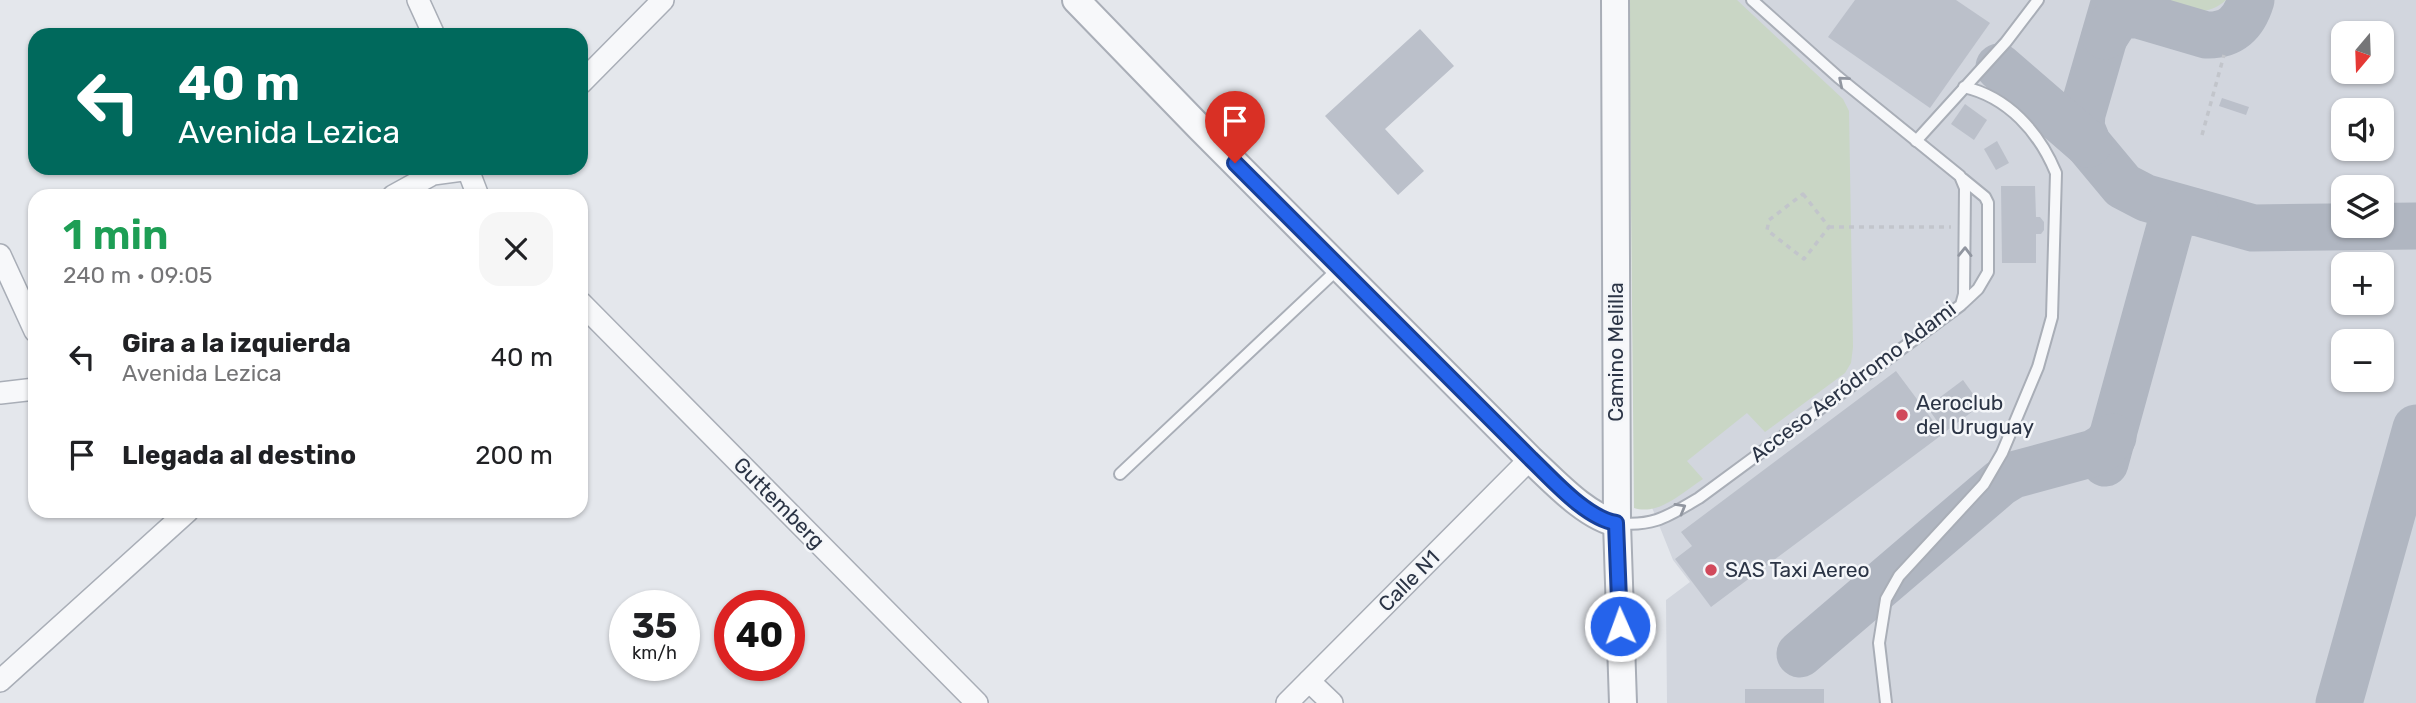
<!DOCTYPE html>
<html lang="es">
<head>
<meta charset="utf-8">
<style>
	:root { --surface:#fff; --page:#f6f6f6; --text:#202124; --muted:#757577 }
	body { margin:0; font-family:Rubik,sans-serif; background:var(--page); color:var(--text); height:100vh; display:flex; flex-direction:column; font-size:26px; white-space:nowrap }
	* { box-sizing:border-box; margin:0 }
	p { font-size:23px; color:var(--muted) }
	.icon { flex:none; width:38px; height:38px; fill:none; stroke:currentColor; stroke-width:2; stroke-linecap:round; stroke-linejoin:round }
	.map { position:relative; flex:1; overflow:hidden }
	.details { position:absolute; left:28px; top:189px; width:560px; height:329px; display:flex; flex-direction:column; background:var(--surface); border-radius:21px; box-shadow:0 2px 5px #0004 }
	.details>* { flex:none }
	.hud { position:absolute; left:28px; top:28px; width:560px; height:147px; border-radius:21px; box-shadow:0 2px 5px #0004; background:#00695c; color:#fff; overflow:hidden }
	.needle { width:46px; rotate:199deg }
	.buttons { position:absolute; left:2331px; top:21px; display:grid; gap:14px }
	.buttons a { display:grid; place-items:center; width:63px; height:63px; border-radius:14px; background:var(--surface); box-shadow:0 2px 5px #0004; font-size:35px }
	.speed { position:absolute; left:609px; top:590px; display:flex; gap:14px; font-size:35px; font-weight:700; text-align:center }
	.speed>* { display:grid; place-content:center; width:91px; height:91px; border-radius:50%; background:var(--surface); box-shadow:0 2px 5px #0004; line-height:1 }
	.speed small { font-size:18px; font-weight:400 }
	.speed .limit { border:10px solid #d22; background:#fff; color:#111 }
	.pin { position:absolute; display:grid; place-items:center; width:60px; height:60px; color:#fff; margin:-72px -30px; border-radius:50% 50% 50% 0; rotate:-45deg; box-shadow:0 0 7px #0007 }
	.pin .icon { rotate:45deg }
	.me { position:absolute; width:77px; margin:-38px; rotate:358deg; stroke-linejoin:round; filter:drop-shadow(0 0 5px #0008) }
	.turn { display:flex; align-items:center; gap:24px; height:147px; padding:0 35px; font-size:32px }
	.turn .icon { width:91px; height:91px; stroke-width:2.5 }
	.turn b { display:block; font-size:49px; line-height:60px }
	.round { display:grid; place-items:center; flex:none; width:74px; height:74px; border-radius:21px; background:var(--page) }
	.headline { display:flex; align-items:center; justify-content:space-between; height:119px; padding:0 35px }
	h1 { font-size:42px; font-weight:600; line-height:52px; color:#1e9e55 }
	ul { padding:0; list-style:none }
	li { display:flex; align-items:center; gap:21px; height:98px; padding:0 35px }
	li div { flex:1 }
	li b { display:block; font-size:26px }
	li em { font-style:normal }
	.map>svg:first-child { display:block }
</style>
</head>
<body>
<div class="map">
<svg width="2416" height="703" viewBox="0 0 2416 703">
	<rect width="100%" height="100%" fill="#e4e7ec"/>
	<!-- built -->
	<path fill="#d2d6de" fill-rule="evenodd" d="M1655,0H2416V703H1667L1666,600L1690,582L1673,560L1651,505ZM2343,33H2382V72H2343ZM2343,110H2382V149H2343ZM2343,187H2382V226H2343ZM2343,264H2382V303H2343ZM2343,341H2382V380H2343Z"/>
	<!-- green -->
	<g fill="#c9d6c5">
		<path d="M1629,0H1737L1843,99L1849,111L1853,347L1851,363L1845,373L1765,432L1747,413L1687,461L1703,479C1683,492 1659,516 1634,508Z"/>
		<path d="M2161,0H2226C2207,18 2182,11 2161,0Z"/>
	</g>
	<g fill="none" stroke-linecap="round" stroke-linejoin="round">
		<!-- taxiway -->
		<g stroke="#b0b6c1" stroke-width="47">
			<polyline points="2115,0 2082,114 2081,127 2088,144 2123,186 2146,198 2253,228 2416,226"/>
			<path d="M2105,36L2116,19L2125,15H2138L2206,35C2231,36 2244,23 2251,0"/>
			<polyline points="1999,67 2088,144"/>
			<polyline points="2105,463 2171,223 2181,213 2195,212"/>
			<polyline points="1800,654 2000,483 2013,475 2094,453 2104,447 2113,437"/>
			<polyline points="2339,703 2416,428"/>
		</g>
	</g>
	<!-- building -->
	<g fill="#bbc0ca">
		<polygon points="1855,0 1956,0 1990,23 1930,108 1828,37"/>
		<polygon points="1420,29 1454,66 1385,129 1424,171 1398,195 1325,116"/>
		<polygon points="2222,98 2249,107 2246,115 2219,106"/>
		<polygon points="1965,104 1987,120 1974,140 1951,124"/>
		<polygon points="1997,141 2009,163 1996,170 1984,149"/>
		<polygon points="2001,186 2035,186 2036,217 2040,217 2044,222 2044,230 2041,234 2036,234 2036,263 2002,263"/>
		<polygon points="1896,371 1943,434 1711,607 1675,559 1692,546 1681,532"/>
		<polygon points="1963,380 1981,405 1945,432 1927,407"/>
		<rect x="1745" y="689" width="79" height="14"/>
	</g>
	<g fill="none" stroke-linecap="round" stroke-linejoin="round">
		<!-- service casing -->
		<g stroke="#a9aeb7" stroke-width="14">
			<g id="service">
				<polyline points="1916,141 2006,42 2038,0"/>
				<polyline points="1963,179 1985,197 1988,203 1988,272 1978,289 1963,303"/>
				<polyline points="1120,474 1340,267"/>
				<path d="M1617,523C1654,527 1668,516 1699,498L1961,305L1964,294L1965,188L1960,176L1838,77L1752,0"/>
				<path d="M1886,703L1879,643L1886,599L1899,576L1984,484L2002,453L2038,367L2052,317L2056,173C2039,132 2008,97 1964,87"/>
			</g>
		</g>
		<!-- minor casing -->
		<g stroke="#a9aeb7" stroke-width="24">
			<g id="minor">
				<polyline points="418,0 434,35"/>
				<polyline points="581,83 663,0"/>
				<polyline points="470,168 470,175 478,196"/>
				<polyline points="393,196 433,174 470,169"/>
				<polyline points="0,255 35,331"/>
				<polyline points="581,303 977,703"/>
				<polyline points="0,393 35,389"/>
				<polyline points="0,681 188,511"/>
				<polyline points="1309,681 1332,703"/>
				<polyline points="1287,703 1530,459"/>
			</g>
		</g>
		<!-- tertiary casing -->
		<g stroke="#a9aeb7" stroke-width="30">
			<g id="tertiary">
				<path d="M1076,0L1200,128L1530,459C1553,480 1586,517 1617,523"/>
				<polyline points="1615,0 1617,523 1623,703"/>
			</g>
		</g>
		<!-- path -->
		<g stroke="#c2c5cb" stroke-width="3.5" stroke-dasharray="5 5" stroke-linecap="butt">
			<polyline points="2202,135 2224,55"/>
			<polygon points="1803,194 1829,227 1804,259 1767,230 1769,220"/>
			<polyline points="1829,227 1951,227"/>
		</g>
		<!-- service -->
		<use href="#service" stroke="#f7f8fa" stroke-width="10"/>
		<!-- minor -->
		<use href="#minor" stroke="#f7f8fa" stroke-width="21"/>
		<!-- tertiary -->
		<use href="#tertiary" stroke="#f7f8fa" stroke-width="26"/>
	</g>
	<!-- one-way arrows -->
	<defs><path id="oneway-chevron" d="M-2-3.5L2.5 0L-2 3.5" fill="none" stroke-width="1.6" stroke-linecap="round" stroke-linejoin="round" transform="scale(1.75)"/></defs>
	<g stroke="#9196a0">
		<use href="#oneway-chevron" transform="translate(1843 81) rotate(-140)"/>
		<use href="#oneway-chevron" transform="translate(1965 252) rotate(-89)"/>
		<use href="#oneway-chevron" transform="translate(1681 508) rotate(-30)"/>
	</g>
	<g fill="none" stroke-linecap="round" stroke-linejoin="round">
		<!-- route casing -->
		<g stroke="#184099" stroke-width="18">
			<path id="route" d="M1235,163L1531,459C1553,480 1586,518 1616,523L1620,626"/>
		</g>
		<!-- route -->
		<use href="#route" stroke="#2563eb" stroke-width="12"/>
	</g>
	<!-- markers -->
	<g fill="#d1495b" stroke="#f4f6f9" stroke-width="2.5">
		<circle cx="1902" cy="415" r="7"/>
		<circle cx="1711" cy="570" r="7"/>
	</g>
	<g text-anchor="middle" stroke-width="5" stroke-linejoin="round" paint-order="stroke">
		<!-- street labels -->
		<g font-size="21" fill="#2b3445" stroke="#f4f6f9">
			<text transform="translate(1616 352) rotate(-90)" y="7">Camino Melilla</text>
			<text transform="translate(1853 382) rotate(-37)" y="7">Acceso Aeródromo Adami</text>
			<text transform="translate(779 503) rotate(45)" y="7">Guttemberg</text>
			<text transform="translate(1409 581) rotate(-45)" y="7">Calle N1</text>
		</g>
		<!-- poi labels -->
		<g font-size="21" fill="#2b3445" stroke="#f4f6f9" text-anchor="start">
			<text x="1916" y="410">Aeroclub<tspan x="1916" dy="24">del Uruguay</tspan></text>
			<text x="1725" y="577">SAS Taxi Aereo</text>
		</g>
	</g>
</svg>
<div class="buttons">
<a><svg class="needle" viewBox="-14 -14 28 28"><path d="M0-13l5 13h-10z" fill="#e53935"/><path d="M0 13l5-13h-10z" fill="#757577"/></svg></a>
<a><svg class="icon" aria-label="sound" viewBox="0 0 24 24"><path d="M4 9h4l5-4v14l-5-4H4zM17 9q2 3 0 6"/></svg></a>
<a><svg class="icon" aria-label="layers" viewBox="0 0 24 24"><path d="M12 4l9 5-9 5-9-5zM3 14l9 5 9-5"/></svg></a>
<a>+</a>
<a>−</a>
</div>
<div class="speed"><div>35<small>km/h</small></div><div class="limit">40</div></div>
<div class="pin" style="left:1235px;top:163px;background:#d93025"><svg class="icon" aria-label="arrive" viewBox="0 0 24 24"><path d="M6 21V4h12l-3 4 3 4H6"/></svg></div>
<svg class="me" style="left:1620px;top:626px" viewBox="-20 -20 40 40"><circle r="17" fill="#2563eb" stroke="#fff" stroke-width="3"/><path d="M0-11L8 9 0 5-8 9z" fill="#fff"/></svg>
<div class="hud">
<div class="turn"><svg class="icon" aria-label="left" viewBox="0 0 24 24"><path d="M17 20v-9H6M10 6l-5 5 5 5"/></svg><div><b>40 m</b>Avenida Lezica</div></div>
</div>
<section class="details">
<div class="headline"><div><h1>1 min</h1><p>240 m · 09:05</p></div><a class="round"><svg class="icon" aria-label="close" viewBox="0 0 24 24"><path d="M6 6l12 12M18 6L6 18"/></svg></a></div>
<ul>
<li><svg class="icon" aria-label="left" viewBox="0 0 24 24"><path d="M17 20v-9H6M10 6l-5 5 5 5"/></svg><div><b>Gira a la izquierda</b><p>Avenida Lezica</p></div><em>40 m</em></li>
<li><svg class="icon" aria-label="arrive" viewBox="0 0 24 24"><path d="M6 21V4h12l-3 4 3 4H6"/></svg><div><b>Llegada al destino</b></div><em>200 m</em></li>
</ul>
</section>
</div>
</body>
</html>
